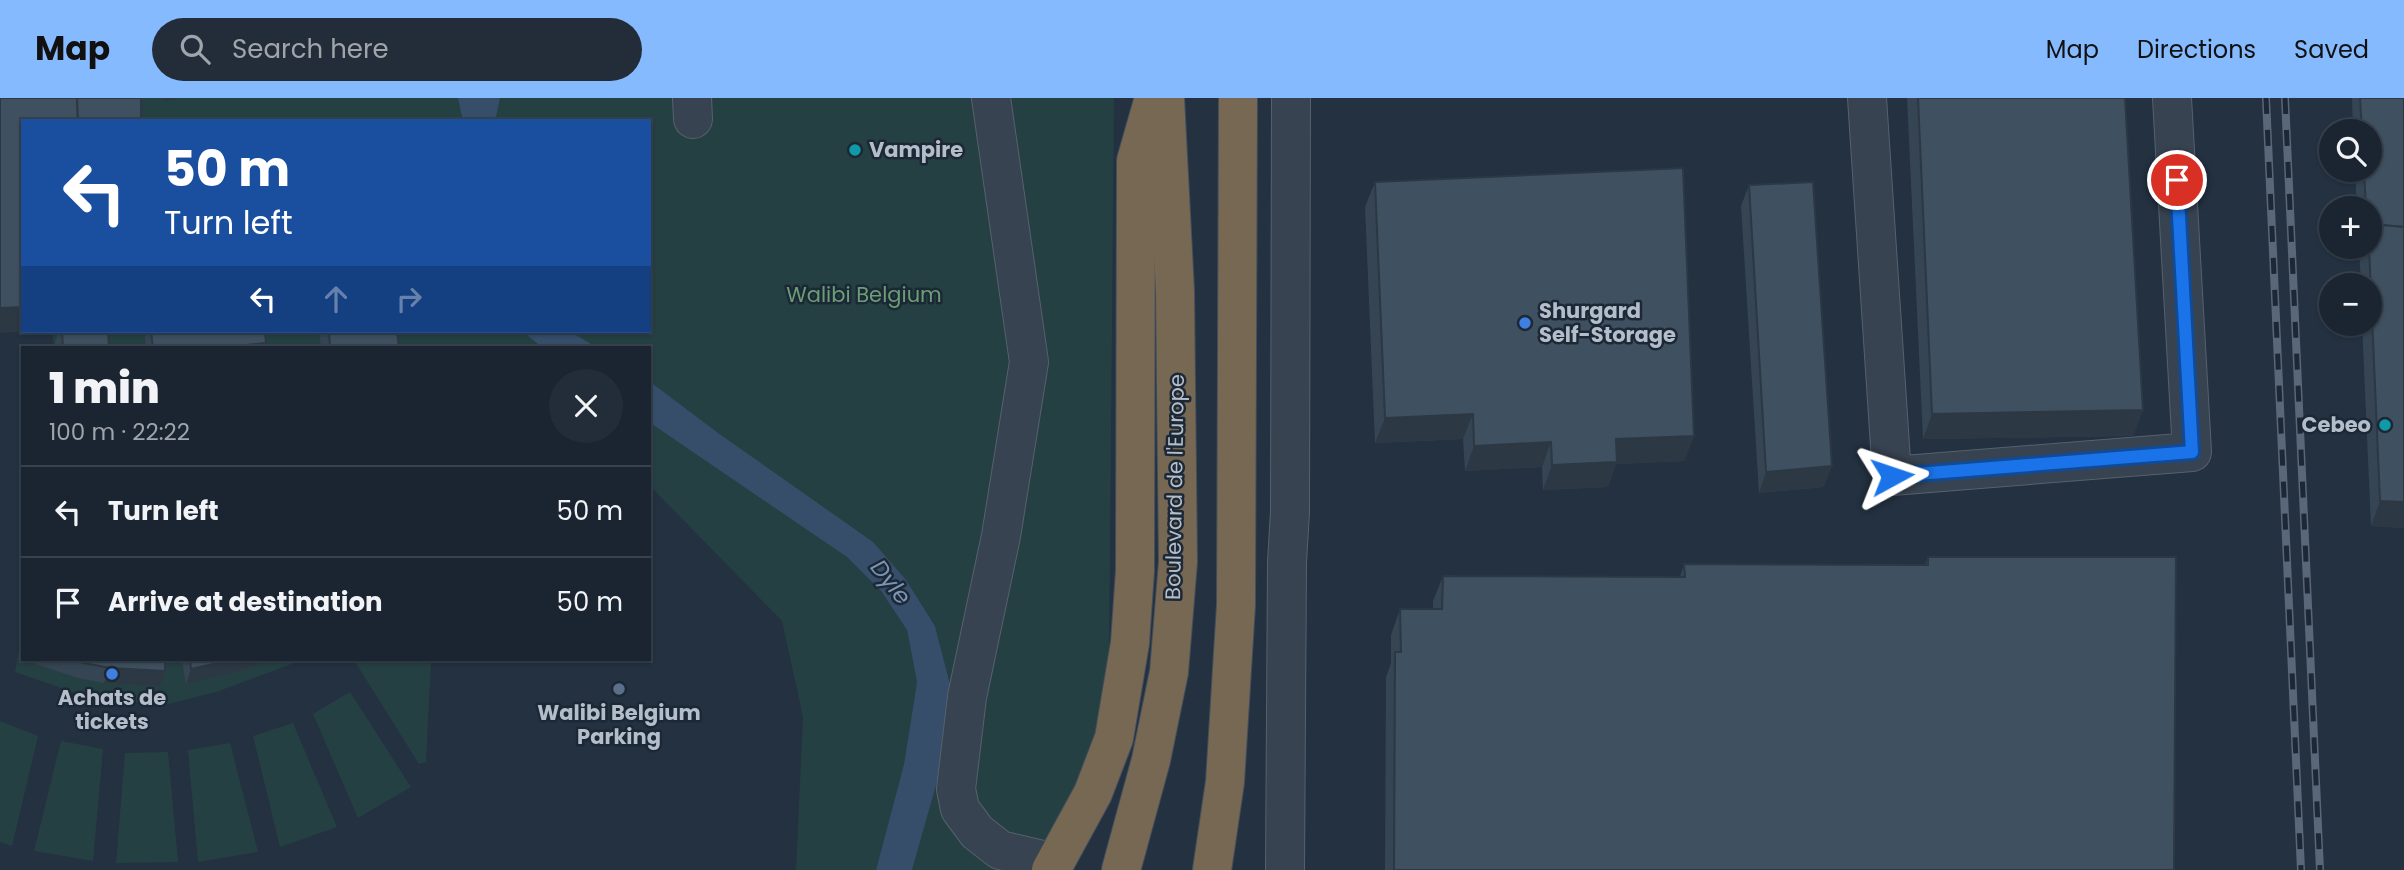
<!DOCTYPE html>
<html lang="en">
<head>
<meta charset="utf-8">
<style>
	:root { --surface:#1a2531; --page:#232d39; --text:#f1f3f6; --muted:#9fa5ab; --line:#38424d; --accent:#86bafe }
	body { margin:0; font-family:Poppins,sans-serif; background:var(--page); color:var(--text); height:100vh; display:flex; flex-direction:column; font-size:26px; white-space:nowrap }
	* { box-sizing:border-box; margin:0 }
	p { font-size:23px; color:var(--muted) }
	.icon { flex:none; width:38px; height:38px; fill:none; stroke:currentColor; stroke-width:2; stroke-linecap:round; stroke-linejoin:round }
	.map { position:relative; flex:1; overflow:hidden }
	.side { position:absolute; left:21px; top:248px; width:630px; height:315px; display:flex; flex-direction:column; background:var(--surface); border-radius:0px; box-shadow:0 2px 5px #0004,0 0 0 2px var(--line) }
	.side>* { flex:none }
	.top-card { position:absolute; left:21px; top:21px; width:630px; height:214px; border-radius:0px; box-shadow:0 2px 5px #0004,0 0 0 2px var(--line); background:#1a4fa0; color:#fff; overflow:hidden }
	.tools { position:absolute; left:2319px; top:21px; display:grid; gap:14px }
	.tools a { display:grid; place-items:center; width:63px; height:63px; border-radius:50%; background:var(--surface); box-shadow:0 2px 5px #0004,0 0 0 2px var(--line); font-size:35px }
	.pin { position:absolute; display:grid; place-items:center; width:60px; height:60px; color:#fff; margin:-30px; border:4px solid #fff; border-radius:50%; box-shadow:0 2px 7px #0007 }
	.me { position:absolute; width:77px; margin:-38px; rotate:85deg; stroke-linejoin:round; filter:drop-shadow(0 0 5px #0008) }
	.turn { display:flex; align-items:center; gap:24px; height:147px; padding:0 28px; font-size:32px }
	.turn .icon { width:91px; height:91px; stroke-width:2.5 }
	.turn b { display:block; font-size:49px; line-height:60px }
	.lanes { display:flex; align-items:center; height:66px; padding:0 28px; background:#0003; justify-content:center; gap:35px; direction:ltr }
	.lanes .off { opacity:.35 }
	.round { display:grid; place-items:center; flex:none; width:74px; height:74px; border-radius:37px; background:var(--page) }
	.summary { display:flex; align-items:center; justify-content:space-between; height:119px; padding:0 28px }
	h1 { font-size:42px; font-weight:800; line-height:52px }
	ul { padding:0; list-style:none }
	li { display:flex; align-items:center; gap:21px; height:91px; padding:0 28px; border-top:2px solid var(--line) }
	li div { flex:1 }
	li b { display:block; font-size:26px }
	li em { font-style:normal }
	header { display:flex; align-items:center; gap:42px; box-sizing:border-box; height:98px; padding:0 35px; background:var(--accent); color:#111 }
	header strong { font-size:33px }
	nav { display:flex; gap:38px; margin-inline-start:auto; font-size:24px }
	.search { width:490px; height:63px; background:var(--page); display:flex; align-items:center; gap:18px; box-sizing:border-box; padding:0 24px; border-radius:38px; color:var(--muted); font-size:26px }
	.map>svg:first-child { display:block }
</style>
</head>
<body>
<header>
<strong>Map</strong>
<div class="search"><svg class="icon" aria-label="search" viewBox="0 0 24 24"><circle cx="10" cy="10" r="6"/><path d="M15 15l6 6"/></svg>Search here</div>
<nav><a>Map</a><a>Directions</a><a>Saved</a></nav>
</header>
<div class="map">
<svg width="2404" height="772" viewBox="0 0 2404 772">
	<rect width="100%" height="100%" fill="#233141"/>
	<!-- green -->
	<g fill="#254042">
		<polygon points="66,0 1114,0 1109,564 1102,627 1042,772 912,772 939,677 950,586 935,528 906,482 755,395 847,459 881,493 907,532 917,584 904,666 876,772 796,772 803,619 782,523 649,387 649,250 54,250 52,233 649,233 649,23 67,23"/>
		<polygon points="23,530 23,562 302,562 219,593 165,607 87,599 15,574"/>
		<polygon points="354,562 431,562 426,664 419,666"/>
		<polygon points="350,594 411,689 358,720 313,616"/>
		<polygon points="0,623 38,638 12,748 0,744"/>
		<polygon points="293,625 337,729 280,749 253,638"/>
		<polygon points="61,643 103,651 93,763 34,753"/>
		<polygon points="230,645 258,754 198,764 188,652"/>
		<polygon points="168,654 178,764 116,765 125,655"/>
	</g>
	<!-- water -->
	<g fill="#364e69">
		<polygon points="458,0 500,0 495,23 463,23"/>
		<polygon points="522,233 569,233 598,250 543,250"/>
		<polygon points="649,283 718,335 873,444 906,482 935,528 950,586 939,677 912,772 876,772 904,666 917,584 907,532 881,493 847,459 649,324"/>
	</g>
	<g fill="none" stroke-linecap="round" stroke-linejoin="round">
		<!-- minor casing -->
		<g stroke="#56616e" stroke-width="40">
			<g id="minor">
				<polyline points="692,0 693,21"/>
				<polyline points="991,0 1029,264 1001,438 967,599 956,691 960,711 977,734 1000,752 1055,765"/>
				<polyline points="1867,0 1892,378 2192,354 2172,0"/>
				<polyline points="1285,772 1287,464 1290,414 1291,0"/>
			</g>
		</g>
		<!-- highway casing -->
		<g stroke="#434e5b" stroke-width="40">
			<g id="highway">
				<polyline points="1051,772 1093,695 1114,640 1130,545 1135,473 1136,63 1154,0"/>
				<polyline points="1121,772 1151,662 1169,574 1178,464 1175,193 1165,0"/>
				<polyline points="1212,772 1225,684 1236,507 1238,0"/>
			</g>
		</g>
		<!-- minor -->
		<use href="#minor" stroke="#384351" stroke-width="38"/>
		<!-- highway -->
		<use href="#highway" stroke="#776854" stroke-width="38"/>
		<!-- rail casing -->
		<g stroke="#5a6778" stroke-width="8">
			<g id="rail">
				<polyline points="2266,0 2301,772"/>
				<polyline points="2285,0 2320,772"/>
			</g>
		</g>
		<!-- rail -->
		<use href="#rail" stroke="#1d2836" stroke-width="5" stroke-dasharray="16" stroke-linecap="butt"/>
	</g>
	<!-- wall -->
	<g fill="#364553">
		<polygon points="1907,0 2125,0 2143,312 2133,338 1923,341"/>
		<polygon points="2352,0 2404,0 2404,430 2371,428 2362,226 2370,226 2370,187 2361,187 2359,149 2370,149 2370,110 2357,110 2355,72 2370,72 2370,33 2353,33"/>
		<polygon points="1375,84 1694,338 1684,363 1616,366 1608,389 1543,392 1542,369 1465,373 1463,341 1375,345 1365,109"/>
		<polygon points="1749,87 1824,389 1759,395 1741,108"/>
		<polygon points="59,233 108,233 109,250 54,250 54,248"/>
		<polygon points="147,233 265,233 265,250 146,250 145,239"/>
		<polygon points="319,233 397,233 399,250 321,250"/>
		<polygon points="23,313 23,346 20,319"/>
		<polygon points="1928,459 2174,772 1385,772 1386,579 1391,565 1391,537 1400,511 1433,511 1433,503 1443,478 1680,479 1684,466 1925,467"/>
		<polygon points="27,562 165,562 160,588 104,585 78,580 26,563"/>
		<polygon points="182,562 270,562 240,573 186,586"/>
	</g>
	<!-- shaded-wall -->
	<g fill="#2c3843">
		<polygon points="165,0 177,0 176,2 164,3"/>
		<polygon points="23,209 23,233 35,233 0,235 0,210"/>
		<polygon points="266,245 265,250 215,250"/>
		<polygon points="2143,312 2133,338 1923,341 1932,316"/>
		<polygon points="1473,316 1463,341 1375,345 1385,320"/>
		<polygon points="1694,338 1684,363 1616,366 1608,389 1543,392 1552,367 1616,341"/>
		<polygon points="1551,344 1542,369 1465,373 1474,348"/>
		<polygon points="1832,368 1824,389 1759,395 1766,374"/>
		<polygon points="2380,403 2404,404 2404,430 2371,428"/>
		<polygon points="231,562 270,562 240,573 186,586 191,571"/>
		<polygon points="110,570 165,573 160,588 104,585"/>
	</g>
	<!-- building -->
	<g fill="#3f5060" stroke="#2c3843" stroke-width="2">
		<polygon points="0,0 77,0 78,23 23,23 23,209 0,210"/>
		<polygon points="77,0 141,0 141,23 78,23"/>
		<polygon points="1918,0 2125,0 2143,312 1932,316"/>
		<polygon points="2360,0 2404,0 2404,129 2370,126 2370,110 2366,110 2364,72 2370,72 2370,33 2362,33"/>
		<polygon points="1683,70 1694,338 1616,341 1617,364 1552,367 1551,344 1474,348 1473,316 1385,320 1375,84"/>
		<polygon points="1813,84 1832,368 1766,374 1749,87"/>
		<polygon points="2370,126 2404,129 2404,404 2380,403 2369,149"/>
		<polygon points="62,233 108,233 109,250 63,250"/>
		<polygon points="151,233 265,233 266,245 215,250 200,250 200,249 184,250 153,250"/>
		<polygon points="329,233 397,233 399,250 330,250"/>
		<polygon points="1928,459 2176,459 2174,772 1394,772 1395,554 1401,554 1400,511 1442,511 1443,478 1685,479 1684,466 1928,467"/>
		<polygon points="74,562 165,562 165,573 110,570 84,565"/>
		<polygon points="190,562 231,562 191,571"/>
	</g>
	<g fill="none" stroke-linecap="round" stroke-linejoin="round">
		<!-- route casing -->
		<g stroke="#114b97" stroke-width="18">
			<polyline id="route" points="1892,378 2192,354 2177,82"/>
		</g>
		<!-- route -->
		<use href="#route" stroke="#1a73e8" stroke-width="12"/>
	</g>
	<!-- markers -->
	<g fill="#0f9aa8" stroke="#1d2836" stroke-width="2.5">
		<circle cx="855" cy="52" r="7"/>
		<circle cx="2385" cy="327" r="7"/>
	</g>
	<g fill="#3f7fe0" stroke="#1d2836" stroke-width="2.5">
		<circle cx="1525" cy="225" r="7"/>
		<circle cx="112" cy="576" r="7"/>
	</g>
	<circle fill="#5c6f8a" stroke="#1d2836" stroke-width="2.5" cx="619" cy="591" r="7"/>
	<g text-anchor="middle" stroke-width="5" stroke-linejoin="round" paint-order="stroke">
		<!-- poi labels -->
		<g font-size="21" font-weight="bold" fill="#b4becb" stroke="#1d2836" text-anchor="start">
			<text x="869" y="59">Vampire</text>
			<text x="1539" y="220">Shurgard<tspan x="1539" dy="24">Self-Storage</tspan></text>
			<text x="2371" y="334" text-anchor="end">Cebeo</text>
			<text x="112" y="607" text-anchor="middle">Achats de<tspan x="112" dy="24">tickets</tspan></text>
			<text x="619" y="622" text-anchor="middle">Walibi Belgium<tspan x="619" dy="24">Parking</tspan></text>
		</g>
		<!-- park labels -->
		<g font-size="21" fill="#6a9e74" stroke="#1d2836">
			<text x="864" y="204">Walibi Belgium</text>
		</g>
		<!-- street labels -->
		<g font-size="21" fill="#b4becb" stroke="#1d2836">
			<text transform="translate(1175 389) rotate(-89)" y="7">Boulevard de l'Europe</text>
		</g>
		<!-- water labels -->
		<g font-size="23" font-style="italic" fill="#7a96b4" stroke="#1d2836">
			<text transform="translate(891 484) rotate(52)" y="8">Dyle</text>
		</g>
	</g>
</svg>
<div class="tools">
<a><svg class="icon" aria-label="search" viewBox="0 0 24 24"><circle cx="10" cy="10" r="6"/><path d="M15 15l6 6"/></svg></a>
<a>+</a>
<a>−</a>
</div>
<div class="pin" style="left:2177px;top:82px;background:#d93025"><svg class="icon" aria-label="arrive" viewBox="0 0 24 24"><path d="M6 21V4h12l-3 4 3 4H6"/></svg></div>
<svg class="me" style="left:1892px;top:378px" viewBox="-20 -20 40 40"><path d="M0-17L14 15 0 8-14 15z" fill="#1a73e8" stroke="#fff" stroke-width="4"/></svg>
<div class="top-card">
<div class="turn"><svg class="icon" aria-label="left" viewBox="0 0 24 24"><path d="M17 20v-9H6M10 6l-5 5 5 5"/></svg><div><b>50 m</b>Turn left</div></div>
<div class="lanes"><svg class="icon" aria-label="left" viewBox="0 0 24 24"><path d="M17 20v-9H6M10 6l-5 5 5 5"/></svg><svg class="icon off" aria-label="ahead" viewBox="0 0 24 24"><path d="M12 20V5M6 11l6-6 6 6"/></svg><svg class="icon off" aria-label="right" viewBox="0 0 24 24"><path d="M7 20v-9h11M14 6l5 5-5 5"/></svg></div>
</div>
<section class="side">
<div class="summary"><div><h1>1 min</h1><p>100 m · 22:22</p></div><a class="round"><svg class="icon" aria-label="close" viewBox="0 0 24 24"><path d="M6 6l12 12M18 6L6 18"/></svg></a></div>
<ul>
<li><svg class="icon" aria-label="left" viewBox="0 0 24 24"><path d="M17 20v-9H6M10 6l-5 5 5 5"/></svg><div><b>Turn left</b></div><em>50 m</em></li>
<li><svg class="icon" aria-label="arrive" viewBox="0 0 24 24"><path d="M6 21V4h12l-3 4 3 4H6"/></svg><div><b>Arrive at destination</b></div><em>50 m</em></li>
</ul>
</section>
</div>
</body>
</html>
